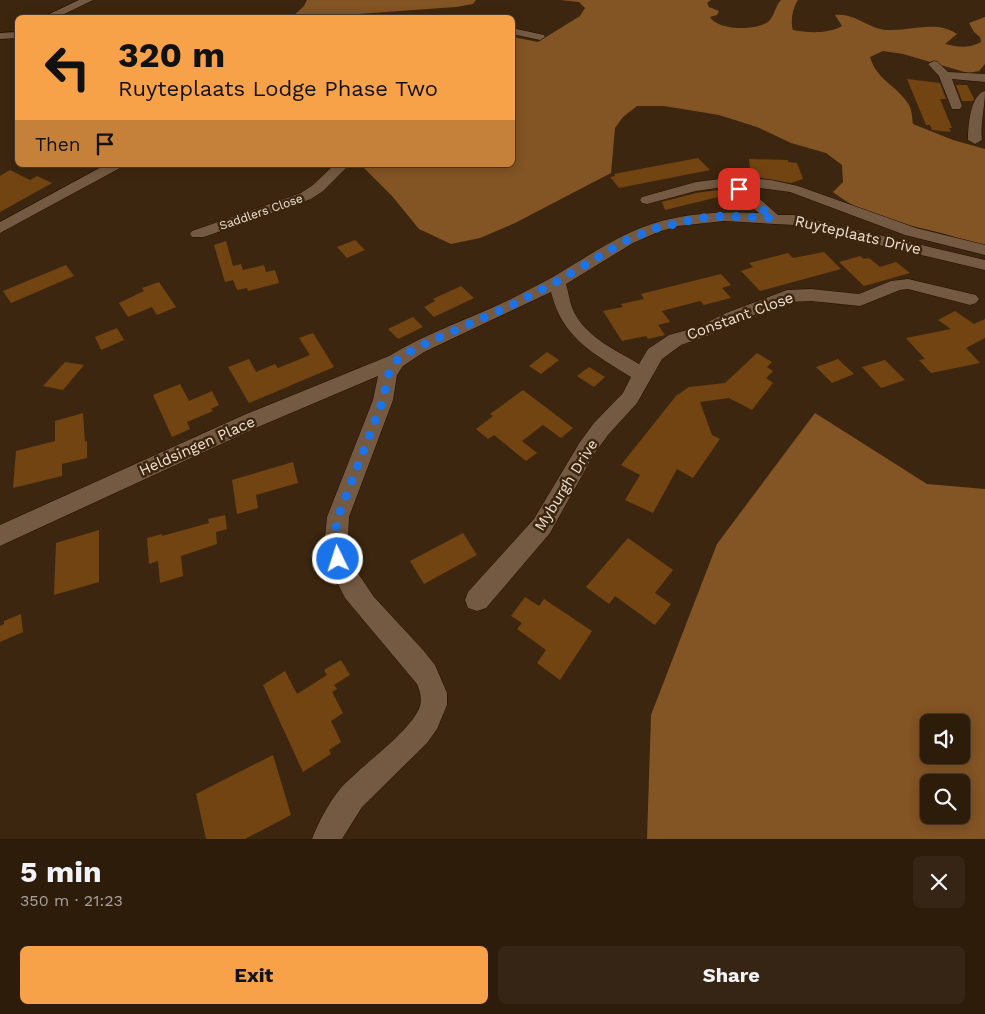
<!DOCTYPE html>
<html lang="en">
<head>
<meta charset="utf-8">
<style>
	:root { --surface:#2e1c0b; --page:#362514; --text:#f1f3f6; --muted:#a7a19d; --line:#493a2c; --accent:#f7a149 }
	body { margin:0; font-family:"Work Sans",sans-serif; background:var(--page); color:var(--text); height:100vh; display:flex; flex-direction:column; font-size:19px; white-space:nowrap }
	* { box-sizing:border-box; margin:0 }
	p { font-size:16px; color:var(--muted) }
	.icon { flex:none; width:28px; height:28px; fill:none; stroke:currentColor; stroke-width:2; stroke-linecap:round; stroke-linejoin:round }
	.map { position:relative; height:839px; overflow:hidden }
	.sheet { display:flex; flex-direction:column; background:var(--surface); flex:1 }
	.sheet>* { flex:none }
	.top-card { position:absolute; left:15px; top:15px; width:500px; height:152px; border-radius:8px; box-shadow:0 2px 12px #0003,0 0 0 1px var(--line); background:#f7a149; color:#111; overflow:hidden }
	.fabs { position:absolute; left:920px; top:714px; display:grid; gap:10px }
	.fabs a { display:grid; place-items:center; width:50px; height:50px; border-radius:8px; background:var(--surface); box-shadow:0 2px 12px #0003,0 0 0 1px var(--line); font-size:25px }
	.pin { position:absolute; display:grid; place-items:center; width:42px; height:42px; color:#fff; margin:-21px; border-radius:10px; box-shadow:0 2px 8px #0006 }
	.me { position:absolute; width:55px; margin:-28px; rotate:356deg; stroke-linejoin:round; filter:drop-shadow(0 0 4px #0008) }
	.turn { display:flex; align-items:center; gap:18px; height:105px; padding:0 20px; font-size:22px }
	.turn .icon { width:65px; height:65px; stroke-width:2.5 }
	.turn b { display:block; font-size:35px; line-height:42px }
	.then { display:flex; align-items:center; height:48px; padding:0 20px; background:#0003; gap:10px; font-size:19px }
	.round { display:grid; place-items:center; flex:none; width:52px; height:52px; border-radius:8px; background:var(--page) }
	.head { display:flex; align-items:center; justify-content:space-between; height:85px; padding:0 20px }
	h1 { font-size:30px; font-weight:700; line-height:38px }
	.cta { display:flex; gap:10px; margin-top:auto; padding:10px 20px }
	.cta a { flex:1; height:58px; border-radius:8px; background:var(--accent); color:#111; font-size:20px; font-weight:700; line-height:58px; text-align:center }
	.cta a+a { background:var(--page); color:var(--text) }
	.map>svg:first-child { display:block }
</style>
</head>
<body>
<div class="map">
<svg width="985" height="839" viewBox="0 0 985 839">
	<rect width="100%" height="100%" fill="#3d260f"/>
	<!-- forest -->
	<g fill="#835424" fill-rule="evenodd">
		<polygon points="307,0 476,0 473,4 456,7 330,16 358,15 382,17 292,17 304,6"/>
		<path d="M560,0H711L707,3L709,7L719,11L717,15L710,17C718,31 758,31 769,21C775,15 775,6 781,0H798C793,7 790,22 793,30C808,33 828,34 842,26L835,15C855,12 869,30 889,30C913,31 936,20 957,34L945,44C958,47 968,49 981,42L980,37L974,32L969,23L985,17V64L979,71L968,73L903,54L883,51L870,57C877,81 897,85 909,105C912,110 912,118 913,124L953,140L985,149V246C968,241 950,235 933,231C896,222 864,216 833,192L843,182L842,165L826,153L791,143L757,127L719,115L664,106H637L623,117L615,128L611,173L515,223L480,238L451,244L419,229L392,196L361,165H512L513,37L538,42L580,16L585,8L579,2Z"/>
		<path d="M815,413L927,484L985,489V839H647L651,715L717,544ZM961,722V755H929V722ZM961,782V815H929V782Z"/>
	</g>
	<!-- building -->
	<g fill="#724412">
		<polygon points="907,79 940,83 946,99 940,99 952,128 949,128 951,132 932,130 930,125 926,125"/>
		<polygon points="956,85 967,85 974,99 973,101 962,101"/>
		<polygon points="698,158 710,170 619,188 610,177 615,176 614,174"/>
		<polygon points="749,159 788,160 788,162 797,163 803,179 791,183 751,176"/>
		<polygon points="10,170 30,180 37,176 52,183 0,212 0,176"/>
		<polygon points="727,189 733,195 714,198 665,210 662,202 696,193"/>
		<polygon points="355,240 365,250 347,258 337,247"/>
		<polygon points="226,241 233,266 241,264 243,270 264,265 266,272 275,270 279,283 248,291 247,288 237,290 233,280 225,282 214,245"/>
		<polygon points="824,252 841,269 760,291 741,271 753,267 749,263 788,253 793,258"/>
		<polygon points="860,256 864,259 869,258 880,267 896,262 910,273 864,286 839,262"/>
		<polygon points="66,265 74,276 11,303 3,291"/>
		<polygon points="721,274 731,285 722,288 731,298 704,305 700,301 662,311 670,322 658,325 665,335 648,339 646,336 622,341 603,311 623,307 621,304 644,299 641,294"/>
		<polygon points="159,282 176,307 157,315 152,307 128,317 119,303 144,291 142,288"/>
		<polygon points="461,286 474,298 434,317 424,307 435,301 433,299"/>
		<polygon points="955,311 974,324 985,319 985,338 966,348 980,363 931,373 919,360 925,359 906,338 951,329 938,320"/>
		<polygon points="413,317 423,327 398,339 388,329"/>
		<polygon points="117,328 124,340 101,350 95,337"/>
		<polygon points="313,333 334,367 249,403 228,367 249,359 256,372 275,364 278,368 310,355 299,338"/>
		<polygon points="547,352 559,360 541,374 529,366"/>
		<polygon points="757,353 772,362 767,367 773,371 766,378 773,383 752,410 729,398 700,402 712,435 720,439 693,478 677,469 653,513 625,500 640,475 621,465 676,396 689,387 725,383"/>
		<polygon points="838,359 854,374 832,383 816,367"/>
		<polygon points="885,360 905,380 881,388 862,367"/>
		<polygon points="65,362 84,365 63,390 43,386"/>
		<polygon points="589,367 605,377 594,387 577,376"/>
		<polygon points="180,384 189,401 212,391 219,405 211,409 213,411 187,422 190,429 172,437 153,395"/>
		<polygon points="523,390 573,428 561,438 543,425 522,441 537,453 526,461 494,435 488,439 476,429 493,416 490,414"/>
		<polygon points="83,413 85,442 87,441 87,458 62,464 62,476 13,488 16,451 55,441 55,421"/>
		<polygon points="293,462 298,483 256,495 258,508 237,514 232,480"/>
		<polygon points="225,515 227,529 216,532 217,544 181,556 183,576 160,583 158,561 149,564 147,538 162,534 162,536 209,523 208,519"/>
		<polygon points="99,530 99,582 54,595 56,543"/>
		<polygon points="463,533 477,555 424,584 410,561"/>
		<polygon points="628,538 673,570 655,593 671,604 655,625 615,596 609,604 586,587"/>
		<polygon points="525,597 539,606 544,599 592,631 560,680 537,663 546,650 517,629 522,623 511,616"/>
		<polygon points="21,614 23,632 0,642 0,626 4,624 4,621"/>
		<polygon points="341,660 350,675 334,685 337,689 332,692 343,713 331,721 341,742 329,750 331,754 303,772 263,685 285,671 297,694 327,675 324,670"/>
		<polygon points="273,755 291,815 245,839 206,839 196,794"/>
	</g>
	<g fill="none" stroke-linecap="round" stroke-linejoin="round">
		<!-- minor casing -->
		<g stroke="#230e00" stroke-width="1">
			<g id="minor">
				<polygon points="79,0 93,0 56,18 41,18"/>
				<polygon points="512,28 544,35 545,37 540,40 512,34"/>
				<polygon points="18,32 18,38 0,39 0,33"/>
				<polygon points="934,61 938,62 948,72 985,74 985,82 952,79 962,106 960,109 952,109 939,76 928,64"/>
				<path d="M985,91C985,108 980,123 982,140L975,144L968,140C968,127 970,95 985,91Z"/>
				<polygon points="105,165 122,165 120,168 0,233 0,222"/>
				<polygon points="334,165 349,165 323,191 311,199 204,237 192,237 190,234 192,231 301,193 313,185"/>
				<path d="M736,177L771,180L798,186L916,228L985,245V255L905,235L790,192L745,186L778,215H794L985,260V270L794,225L724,221L678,226L658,232L633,243L566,284C569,294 570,305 575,314C588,338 617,351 639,364L648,349L669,335L698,327L726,313L787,290L811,289L859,294L891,281L908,279L976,295L979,299L976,303L970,305L908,289L900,290L860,306L811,301L789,302L738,321L710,335L681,345L662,359L637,403L608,435L594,454L550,533L486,608L477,611L468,608L465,600L468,592L534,519L580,442L594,423L623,393L631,377C594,354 562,338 551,292L424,352L403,366L397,375L393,400L349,517L348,538L350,557L355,569L374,597L423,650L435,665L447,693V705L437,729L427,743L362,807L342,839H312C319,821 328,804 340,789C359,767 412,731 420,706C422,698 420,691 417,684L345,598L333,574L327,557L325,538L327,517L373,400L378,376L258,427L0,546V525L244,415L389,356C428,332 472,318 513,298C526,291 540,284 553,277C592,254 630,226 675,218C703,212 731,212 759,213L734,192L731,186L696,191L647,204L642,203L640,200L642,197L696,182Z"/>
			</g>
		</g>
		<!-- minor -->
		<use href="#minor" fill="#745a42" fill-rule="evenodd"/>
	</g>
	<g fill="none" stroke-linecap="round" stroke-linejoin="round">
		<!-- route -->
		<polyline stroke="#1a73e8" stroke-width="9" stroke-dasharray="0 16.2" points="338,559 336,528 338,517 383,400 388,375 396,361 402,356 418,347 516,303 556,282 627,240 653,229 700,218 724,216 773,218 739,189"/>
	</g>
	<g text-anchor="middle" stroke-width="5" stroke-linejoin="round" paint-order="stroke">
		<!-- far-street labels -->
		<g font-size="12" fill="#f1e2d4" stroke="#3d260f">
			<text transform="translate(261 212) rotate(-19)" y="4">Saddlers Close</text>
		</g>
		<!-- street labels -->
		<g font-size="15" fill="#f1e2d4" stroke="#3d260f">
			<text transform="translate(858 235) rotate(13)" y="5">Ruyteplaats Drive</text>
			<text transform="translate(740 316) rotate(-20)" y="5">Constant Close</text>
			<text transform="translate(197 446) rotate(-24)" y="5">Heldsingen Place</text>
			<text transform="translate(566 485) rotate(-58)" y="5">Myburgh Drive</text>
		</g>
	</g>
</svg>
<div class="fabs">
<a><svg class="icon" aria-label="sound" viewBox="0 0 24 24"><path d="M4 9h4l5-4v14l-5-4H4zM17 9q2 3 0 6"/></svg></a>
<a><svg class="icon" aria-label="search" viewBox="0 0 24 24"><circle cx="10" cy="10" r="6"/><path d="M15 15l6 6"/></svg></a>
</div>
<div class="pin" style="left:739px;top:189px;background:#d93025"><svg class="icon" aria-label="arrive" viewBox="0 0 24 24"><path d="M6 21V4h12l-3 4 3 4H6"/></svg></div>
<svg class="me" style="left:338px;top:559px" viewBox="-20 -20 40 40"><circle r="17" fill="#1a73e8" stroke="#fff" stroke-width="3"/><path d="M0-11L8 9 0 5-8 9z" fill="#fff"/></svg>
<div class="top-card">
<div class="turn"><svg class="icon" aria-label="left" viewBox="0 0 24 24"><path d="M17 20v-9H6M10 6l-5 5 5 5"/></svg><div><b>320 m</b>Ruyteplaats Lodge Phase Two</div></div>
<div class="then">Then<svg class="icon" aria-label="arrive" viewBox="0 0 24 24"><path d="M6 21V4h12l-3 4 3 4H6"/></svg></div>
</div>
</div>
<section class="sheet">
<div class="head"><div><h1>5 min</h1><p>350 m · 21:23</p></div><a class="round"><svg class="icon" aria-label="close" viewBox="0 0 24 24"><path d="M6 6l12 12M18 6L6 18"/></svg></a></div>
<div class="cta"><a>Exit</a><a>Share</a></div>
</section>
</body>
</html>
